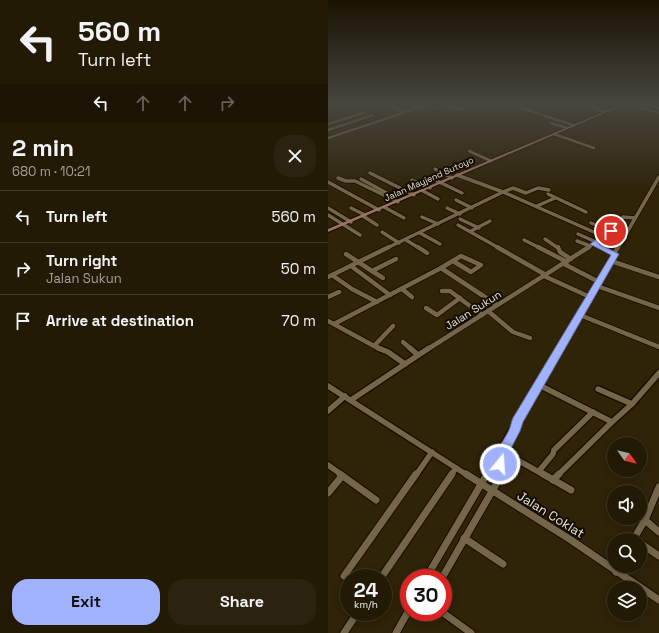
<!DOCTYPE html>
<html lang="en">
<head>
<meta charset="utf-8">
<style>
	:root { --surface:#231a06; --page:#2b2310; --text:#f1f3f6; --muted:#a3a19b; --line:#403828; --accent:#a1b2fd }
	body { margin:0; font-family:"Space Grotesk",sans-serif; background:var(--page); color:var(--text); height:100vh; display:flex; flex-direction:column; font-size:15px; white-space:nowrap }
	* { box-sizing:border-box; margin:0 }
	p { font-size:13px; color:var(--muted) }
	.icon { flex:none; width:22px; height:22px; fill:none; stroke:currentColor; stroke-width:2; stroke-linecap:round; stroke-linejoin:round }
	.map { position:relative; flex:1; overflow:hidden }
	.panel { display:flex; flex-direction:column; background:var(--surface); width:328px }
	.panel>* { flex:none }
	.guide { background:#231a06; color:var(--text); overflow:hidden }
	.needle { width:26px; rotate:124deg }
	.controls { position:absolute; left:279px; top:437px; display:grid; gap:8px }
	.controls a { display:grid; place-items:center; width:40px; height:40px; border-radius:50%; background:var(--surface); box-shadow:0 2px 10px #0003,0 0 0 1px var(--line); font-size:20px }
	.speed { position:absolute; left:12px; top:569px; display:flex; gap:8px; font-size:20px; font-weight:700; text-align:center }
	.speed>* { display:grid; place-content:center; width:52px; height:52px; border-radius:50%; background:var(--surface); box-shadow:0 2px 10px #0003,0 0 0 1px var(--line); line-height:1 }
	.speed small { font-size:10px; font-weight:400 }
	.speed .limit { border:6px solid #d22; background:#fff; color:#111 }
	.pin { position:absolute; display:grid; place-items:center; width:34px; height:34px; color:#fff; margin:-17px; border:2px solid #fff; border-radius:50%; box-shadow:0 1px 4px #0007 }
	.me { position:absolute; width:44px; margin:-22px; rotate:18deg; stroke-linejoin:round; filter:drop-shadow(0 0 3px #0008) }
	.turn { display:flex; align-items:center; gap:14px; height:84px; padding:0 12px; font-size:18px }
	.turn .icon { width:52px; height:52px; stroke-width:2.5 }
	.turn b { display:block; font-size:28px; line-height:34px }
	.lanes { display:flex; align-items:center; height:38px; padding:0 12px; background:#0003; justify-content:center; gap:20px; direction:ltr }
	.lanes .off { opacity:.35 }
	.round { display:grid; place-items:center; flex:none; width:42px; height:42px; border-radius:16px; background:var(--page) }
	.summary { display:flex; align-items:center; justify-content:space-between; height:68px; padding:0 12px }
	h1 { font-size:24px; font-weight:600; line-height:30px }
	.button { display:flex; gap:8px; margin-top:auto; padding:8px 12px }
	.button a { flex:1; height:46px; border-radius:16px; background:var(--accent); color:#111; font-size:16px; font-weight:600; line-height:46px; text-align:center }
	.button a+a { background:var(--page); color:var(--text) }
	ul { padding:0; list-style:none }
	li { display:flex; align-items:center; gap:12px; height:52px; padding:0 12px; border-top:1px solid var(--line) }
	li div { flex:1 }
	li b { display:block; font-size:15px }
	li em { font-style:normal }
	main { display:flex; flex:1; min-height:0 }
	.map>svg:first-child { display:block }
</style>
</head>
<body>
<main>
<section class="panel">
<div class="guide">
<div class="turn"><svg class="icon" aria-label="left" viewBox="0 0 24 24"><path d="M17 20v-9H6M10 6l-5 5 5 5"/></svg><div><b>560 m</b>Turn left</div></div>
<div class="lanes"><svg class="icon" aria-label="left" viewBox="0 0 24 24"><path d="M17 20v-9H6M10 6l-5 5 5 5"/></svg><svg class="icon off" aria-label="ahead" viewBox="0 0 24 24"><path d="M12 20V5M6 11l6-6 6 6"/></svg><svg class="icon off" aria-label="ahead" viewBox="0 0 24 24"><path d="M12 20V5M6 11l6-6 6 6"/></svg><svg class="icon off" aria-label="right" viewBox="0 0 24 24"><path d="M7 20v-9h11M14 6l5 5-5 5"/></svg></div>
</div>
<div class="summary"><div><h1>2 min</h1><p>680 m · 10:21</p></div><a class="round"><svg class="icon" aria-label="close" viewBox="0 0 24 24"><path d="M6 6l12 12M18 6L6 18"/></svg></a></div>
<ul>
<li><svg class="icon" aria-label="left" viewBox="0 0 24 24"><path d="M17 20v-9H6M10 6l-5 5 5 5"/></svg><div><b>Turn left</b></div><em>560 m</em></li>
<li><svg class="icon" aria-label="right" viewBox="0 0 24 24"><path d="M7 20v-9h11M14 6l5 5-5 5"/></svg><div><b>Turn right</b><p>Jalan Sukun</p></div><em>50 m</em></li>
<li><svg class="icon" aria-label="arrive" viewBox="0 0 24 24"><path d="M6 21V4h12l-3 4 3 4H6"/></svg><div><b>Arrive at destination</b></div><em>70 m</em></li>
</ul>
<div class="button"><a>Exit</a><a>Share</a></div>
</section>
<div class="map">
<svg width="331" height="633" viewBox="0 0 331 633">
	<rect width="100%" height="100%" fill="#2f2308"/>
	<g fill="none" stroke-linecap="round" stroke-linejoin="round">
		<!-- street-far4 casing -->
		<g stroke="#170c00" stroke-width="3.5">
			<g id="street-far4">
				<polyline points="57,104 76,112"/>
				<polyline points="81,104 90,107"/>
				<polyline points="110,104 129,110 148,104"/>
				<polyline points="258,104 276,112"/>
				<polyline points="301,104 331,113"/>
				<polyline points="316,104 331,108"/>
				<polyline points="329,104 331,104"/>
				<polyline points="97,105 110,108"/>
				<polyline points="244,107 253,104"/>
				<polyline points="193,108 245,125"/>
				<polyline points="223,123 239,128"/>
				<polyline points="0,124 38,112"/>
				<polyline points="0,130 45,115"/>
				<polyline points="226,134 266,148"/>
				<polyline points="0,138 102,104"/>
				<polyline points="141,151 163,161"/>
			</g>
		</g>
		<!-- street-far3 casing -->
		<g stroke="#170c00" stroke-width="5">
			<g id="street-far3">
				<polyline points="107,169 124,178"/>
				<polyline points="42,173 86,195"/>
				<polyline points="10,178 18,181 27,181 70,202"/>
				<polyline points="103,178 134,193"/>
				<polyline points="33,179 66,197"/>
				<polyline points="84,180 102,188"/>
				<polyline points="0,182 51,210"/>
				<polyline points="95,191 110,199"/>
				<polyline points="175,192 277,237"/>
				<polyline points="175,192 185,188 198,193 210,188 221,190"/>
				<polyline points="220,194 258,212"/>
				<polyline points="128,200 144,208"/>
				<polyline points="209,206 227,198"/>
				<polyline points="56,207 76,218"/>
				<polyline points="0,208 23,222"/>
				<polyline points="23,208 37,215"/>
				<polyline points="119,208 132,214"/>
				<polyline points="0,215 32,235"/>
				<polyline points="35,216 49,225"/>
				<polyline points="94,217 110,224"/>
				<polyline points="132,219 151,228"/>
				<polyline points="263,223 283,231"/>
				<polyline points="130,225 171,248"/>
				<polyline points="143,231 162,221"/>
				<polyline points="54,232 71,243"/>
				<polyline points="92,233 112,244"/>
				<polyline points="250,234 268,242"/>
				<polyline points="217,239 230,248"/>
				<polyline points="78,240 91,248"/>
				<polyline points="196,240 212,248"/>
				<polyline points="249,241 262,246"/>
				<polyline points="266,244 275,248"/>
				<polyline points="59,248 175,192 129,175"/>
				<path d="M259,248C274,239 284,231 295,217L307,218"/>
				<polyline points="290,248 331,177"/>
			</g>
		</g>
		<!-- street-far2 casing -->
		<g stroke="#170c00" stroke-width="6">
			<g id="street-far2">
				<polyline points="90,247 99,253"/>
				<polyline points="169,247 218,275"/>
				<polyline points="210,247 239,262"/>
				<polyline points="230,247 232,252 243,259"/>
				<polyline points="273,247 287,254"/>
				<polyline points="18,254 44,271 68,259"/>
				<polyline points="125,261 143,272 153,265 133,256 113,268 169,305"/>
				<polyline points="283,261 331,277"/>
				<polyline points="236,264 271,282"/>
				<polyline points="23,266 62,295"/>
				<polyline points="44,271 55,278"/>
				<polyline points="4,275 24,289 49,302"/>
				<polyline points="216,276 262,297"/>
				<polyline points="0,277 61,247"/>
				<polyline points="269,286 331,308"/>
				<polyline points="74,289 84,297"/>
				<polyline points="114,291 122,291 154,315"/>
				<polyline points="0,297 11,292"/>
				<polyline points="98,308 109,315 132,298"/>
				<polyline points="160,311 185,332 202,338"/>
				<polyline points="252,315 331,347"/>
				<polyline points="0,321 46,346 65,326"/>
				<polyline points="6,324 113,268"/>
				<polyline points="75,342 83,349"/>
				<polyline points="46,346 53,349"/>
				<polyline points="100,349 261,247"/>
				<polyline points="232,349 290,247"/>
			</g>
		</g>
		<!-- street-far1 casing -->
		<g stroke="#170c00" stroke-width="8">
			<g id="street-far1">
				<polyline points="50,348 60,352 77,364"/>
				<polyline points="82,348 90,355"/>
				<polyline points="211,385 284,422 304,404 331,373"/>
				<polyline points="0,386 139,475"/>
				<polyline points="270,389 304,404"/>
				<polyline points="23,400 101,348"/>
				<polyline points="0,411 17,396"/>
				<polyline points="0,465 14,475"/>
				<polyline points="211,471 225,454 226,450 265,412"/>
				<polyline points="175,472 172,461 176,450"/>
				<polyline points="88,475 104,452"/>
				<polyline points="123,475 128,468"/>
				<polyline points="158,475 232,348"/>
				<polyline points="173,475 186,458 216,475"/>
				<polyline points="230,475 284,422"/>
			</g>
		</g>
		<!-- street casing -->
		<g stroke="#170c00" stroke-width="9">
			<g id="street">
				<polyline points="12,474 48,500"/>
				<polyline points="138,474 243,540 331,600"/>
				<polyline points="215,474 243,490"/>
				<polyline points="225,480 231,474"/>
				<polyline points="0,493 14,476"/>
				<polyline points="317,520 331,532"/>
				<polyline points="136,538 175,564"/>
				<polyline points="305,540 317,520 331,487"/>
				<polyline points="312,543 331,556"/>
				<polyline points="288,572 291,566"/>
				<polyline points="53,578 124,474"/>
				<polyline points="98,578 159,474"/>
				<polyline points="114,578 174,474"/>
				<polyline points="21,579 16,576 88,474"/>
				<polyline points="114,612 143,633"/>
				<polyline points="16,633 30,612"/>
				<polyline points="68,633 81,610"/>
			</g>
		</g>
		<!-- secondary casing -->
		<g stroke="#170c00" stroke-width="2">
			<polygon id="secondary" points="294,104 298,104 0,232 0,229"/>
		</g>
		<!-- street-far4 -->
		<use href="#street-far4" stroke="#75664b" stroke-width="2.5"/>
		<!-- street-far3 -->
		<use href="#street-far3" stroke="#75664b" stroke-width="3.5"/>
		<!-- street-far2 -->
		<use href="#street-far2" stroke="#75664b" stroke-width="4.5"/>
		<!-- street-far1 -->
		<use href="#street-far1" stroke="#75664b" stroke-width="5.5"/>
		<!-- street -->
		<use href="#street" stroke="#75664b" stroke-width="7"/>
		<!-- secondary -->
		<use href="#secondary" fill="#9b7264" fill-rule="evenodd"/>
	</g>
	<!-- sky -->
	<linearGradient id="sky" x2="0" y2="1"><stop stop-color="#1a1304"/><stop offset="0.54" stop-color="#47453d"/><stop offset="1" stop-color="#47453d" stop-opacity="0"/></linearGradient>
	<rect width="331" height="192" fill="url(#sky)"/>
	<!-- route -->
	<path fill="#a1b2fd" stroke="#6974a4" d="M283,229L287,231L286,233L271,244L291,254L195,422L192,431L178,458L176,468L172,469L168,468C162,455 176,442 181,430C183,426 183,422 185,418L283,255L262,244Z"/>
	<g text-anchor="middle" stroke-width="4" stroke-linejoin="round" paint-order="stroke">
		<!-- far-street labels -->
		<g font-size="9" fill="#e7dfd0" stroke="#130d04">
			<text transform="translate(101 179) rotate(-24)" y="3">Jalan Mayjend Sutoyo</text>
		</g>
		<!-- street labels -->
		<g font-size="11" fill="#e7dfd0" stroke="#130d04">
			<text transform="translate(145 310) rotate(-32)" y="4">Jalan Sukun</text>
		</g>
		<!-- near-street labels -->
		<g font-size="13" fill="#e7dfd0" stroke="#130d04">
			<text transform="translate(223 514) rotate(32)" y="5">Jalan Coklat</text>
		</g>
	</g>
</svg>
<div class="controls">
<a><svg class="needle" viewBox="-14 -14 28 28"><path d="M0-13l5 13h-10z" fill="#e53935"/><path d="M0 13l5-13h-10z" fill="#a3a19b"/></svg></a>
<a><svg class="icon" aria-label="sound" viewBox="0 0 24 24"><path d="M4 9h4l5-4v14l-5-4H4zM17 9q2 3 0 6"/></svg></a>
<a><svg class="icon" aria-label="search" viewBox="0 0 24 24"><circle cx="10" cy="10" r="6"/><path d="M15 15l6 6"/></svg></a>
<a><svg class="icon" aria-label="layers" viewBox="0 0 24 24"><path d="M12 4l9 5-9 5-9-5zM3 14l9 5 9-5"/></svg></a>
</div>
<div class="speed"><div>24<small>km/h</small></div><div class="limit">30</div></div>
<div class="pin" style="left:283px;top:231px;background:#d93025"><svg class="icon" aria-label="arrive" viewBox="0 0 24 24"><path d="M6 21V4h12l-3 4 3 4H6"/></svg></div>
<svg class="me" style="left:172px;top:464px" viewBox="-20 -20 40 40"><circle r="17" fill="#a1b2fd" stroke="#fff" stroke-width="3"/><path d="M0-11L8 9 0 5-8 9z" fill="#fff"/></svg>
</div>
</main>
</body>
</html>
